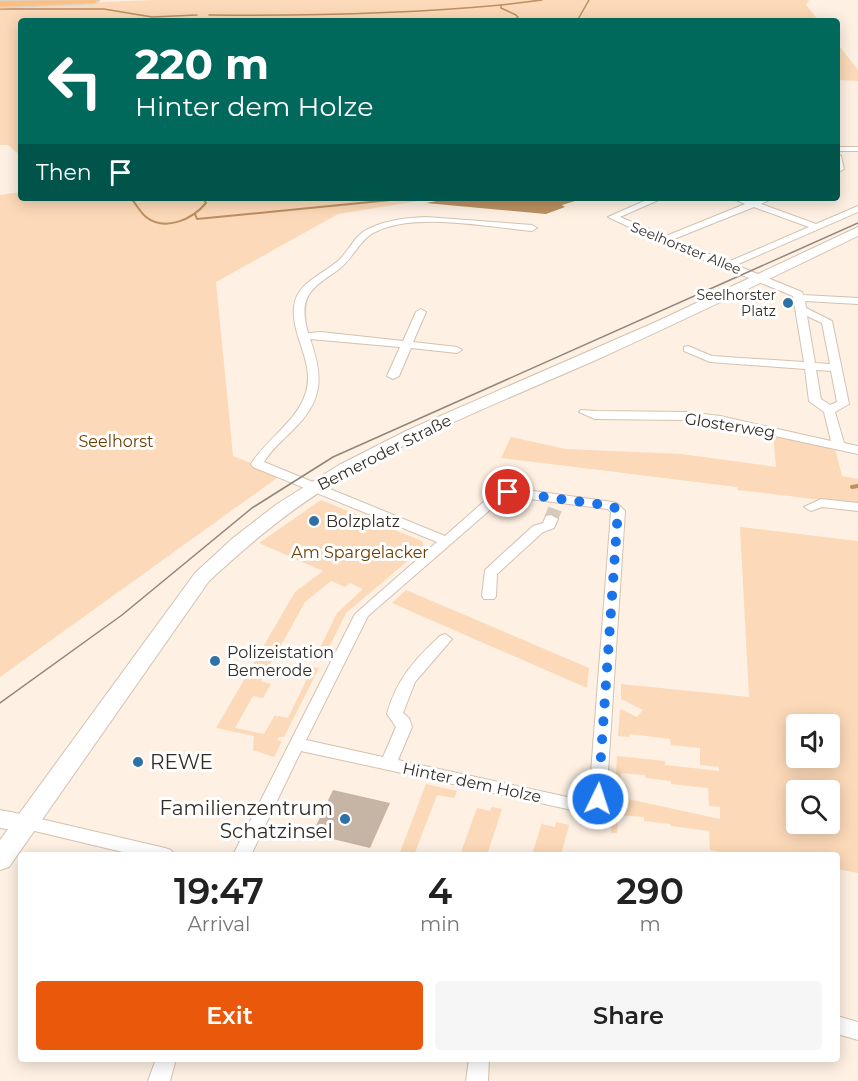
<!DOCTYPE html>
<html lang="en">
<head>
<meta charset="utf-8">
<style>
	:root { --surface:#fff; --page:#f6f6f6; --text:#222; --muted:#767676; --accent:#ea580c }
	body { margin:0; font-family:Montserrat,sans-serif; background:var(--page); color:var(--text); height:100vh; display:flex; flex-direction:column; font-size:22px; white-space:nowrap }
	* { box-sizing:border-box; margin:0 }
	p { font-size:20px; color:var(--muted) }
	.icon { flex:none; width:33px; height:33px; fill:none; stroke:currentColor; stroke-width:2; stroke-linecap:round; stroke-linejoin:round }
	.map { position:relative; flex:1; overflow:hidden }
	.drawer { position:absolute; left:18px; top:852px; width:822px; height:210px; display:flex; flex-direction:column; background:var(--surface); border-radius:6px; box-shadow:0 3px 15px #0003 }
	.drawer>* { flex:none }
	.top-card { position:absolute; left:18px; top:18px; width:822px; height:183px; border-radius:6px; box-shadow:0 3px 15px #0003; background:#00695c; color:#fff; overflow:hidden }
	.fabs { position:absolute; left:786px; top:714px; display:grid; gap:12px }
	.fabs a { display:grid; place-items:center; width:54px; height:54px; border-radius:6px; background:var(--surface); box-shadow:0 3px 15px #0003; font-size:30px }
	.pin { position:absolute; display:grid; place-items:center; width:51px; height:51px; color:#fff; margin:-26px; border:3px solid #fff; border-radius:50%; box-shadow:0 2px 6px #0007 }
	.me { position:absolute; width:66px; margin:-33px; rotate:4deg; stroke-linejoin:round; filter:drop-shadow(0 0 4px #0008) }
	.turn { display:flex; align-items:center; gap:21px; height:126px; padding:0 18px; font-size:27px }
	.turn .icon { width:78px; height:78px; stroke-width:2.5 }
	.turn b { display:block; font-size:42px; line-height:51px }
	.then { display:flex; align-items:center; height:57px; padding:0 18px; background:#0003; gap:12px; font-size:22px }
	.eta { display:flex; justify-content:space-evenly; align-items:center; height:102px; text-align:center }
	.eta b { font-size:36px; font-weight:600; line-height:42px }
	.cta { display:flex; gap:12px; margin-top:auto; padding:12px 18px }
	.cta a { flex:1; height:69px; border-radius:6px; background:var(--accent); color:#fff; font-size:24px; font-weight:600; line-height:69px; text-align:center }
	.cta a+a { background:var(--page); color:var(--text) }
	.map>svg:first-child { display:block }
</style>
</head>
<body>
<div class="map">
<svg width="858" height="1081" viewBox="0 0 858 1081">
	<rect width="100%" height="100%" fill="#fef0e2"/>
	<!-- green -->
	<g fill="#fcd9b8" fill-rule="evenodd">
		<polygon points="154,0 809,0 806,5 819,21 21,21 21,156 8,145 0,145 0,6"/>
		<polygon points="837,43 858,70 858,81 837,80"/>
		<polygon points="21,192 21,198 437,198 338,214 216,282 233,456 281,475 0,677 0,195"/>
		<polygon points="773,434 835,448 842,476 858,479 858,511 830,501 738,490 737,487 501,458 511,437 566,449 681,454 776,467"/>
		<polygon points="321,500 422,541 424,547 346,613 324,658 316,656 337,613 363,589 350,583 345,587 331,581 305,602 261,681 271,684 263,698 253,696 235,728 264,734 275,715 277,716 276,721 278,716 288,718 308,677 300,675 305,666 319,668 284,737 279,737 277,740 282,741 274,757 253,750 254,736 216,728 295,592 323,571 259,543"/>
		<path d="M740,527L858,541V873L837,869V855H761L746,852V855H721V852L710,850L709,831L671,826L670,824L644,821V817L619,815L617,833H611L614,796L720,819V807L709,806L708,788L671,784V781L646,778L645,775L621,773L619,790H615L617,756L665,761V765L719,771V767L700,765V748L671,745L670,739L630,734L629,737L618,736L620,709L637,717L643,710L621,699V684L749,697ZM796,724H830V758H796ZM796,790H830V824H796Z"/>
		<polygon points="406,590 589,668 587,688 392,603"/>
		<polygon points="426,784 457,791 454,798 437,795 414,855 399,855"/>
		<polygon points="492,807 502,809 487,855 460,855 477,808 490,811"/>
		<polygon points="543,819 542,824 555,827 556,822 569,825 561,855 532,855"/>
	</g>
	<!-- water -->
	<polygon fill="#bd8f61" points="585,198 562,205 565,207 546,214 426,203 447,199"/>
	<g fill="none" stroke-linecap="round" stroke-linejoin="round">
		<!-- stream-far2 -->
		<g stroke="#bd8f61" stroke-width="1.5">
			<polyline points="0,9 104,9 152,17 197,15"/>
			<path d="M209,15C307,16 404,14 501,5"/>
			<polyline points="512,21 518,17 516,15 501,8 501,5 542,0"/>
			<polyline points="577,21 589,0"/>
		</g>
		<!-- stream-far1 -->
		<g stroke="#bd8f61" stroke-width="2">
			<path d="M131,198C136,204 140,212 146,217C165,232 193,219 206,203L203,198"/>
			<polyline points="195,214 197,219 411,198"/>
		</g>
		<!-- stream -->
		<polyline stroke="#bd8f61" stroke-width="4" points="852,487 858,486"/>
	</g>
	<!-- building -->
	<polygon fill="#c6b4a4" points="333,790 390,803 370,848 312,834"/>
	<g fill="none" stroke-linecap="round" stroke-linejoin="round">
		<!-- minor-tunnel -->
		<polyline stroke="#d6c9bd" stroke-width="14" stroke-dasharray="14 8" stroke-linecap="butt" points="551,519 555,509"/>
		<!-- minor casing -->
		<g stroke="#d3c2b1" stroke-width="2">
			<g id="minor">
				<rect x="837" y="147" width="21" height="4"/>
				<polygon points="837,154 841,156 844,169 837,173"/>
				<path d="M651,198H663L620,217L666,236L745,204L732,198H744L753,201L761,198H773L761,204L816,224L858,206V212L736,265L802,292L803,295L858,298V304L805,301L806,308L832,321L849,404L835,412L844,443L858,446V454L720,424L687,420L595,419L579,412L581,410L596,411L687,412L720,416L831,441L824,412L809,401L805,369L710,362L684,351V347L688,346L712,356L804,362L793,296L661,242L608,217ZM754,207L809,227L728,262L674,239ZM807,316L822,323L830,364L815,363ZM816,370L831,371L837,402L830,405L821,399Z"/>
				<path d="M426,217L532,225L537,228L532,231C487,227 413,211 373,233C358,242 352,260 338,270C310,289 298,297 308,333L321,332L403,341L416,312L421,309L426,312L413,342L457,347L462,350L457,353L411,348L399,376L393,379L387,376L400,347L310,339C324,378 323,401 292,431C282,441 271,450 264,462L445,536L497,490L512,488L612,502L617,503L625,511L606,802L598,810L581,812L301,751L251,855H233L355,614L437,542L253,467L251,464C267,438 297,422 306,392C315,362 291,336 294,307C296,282 325,274 340,259C350,249 355,235 368,229C386,220 406,218 426,217ZM506,496L608,509L611,512L589,799L581,800L398,760L412,727L409,718L403,713L415,682L452,639L445,634L440,636C415,659 396,680 387,714L396,727L383,757L306,740L368,616Z"/>
				<polygon points="821,499 858,503 858,511 822,507 811,511 804,507"/>
				<polygon points="551,515 558,519 554,528 543,532 497,574 496,596 494,599 484,599 482,596 485,570 533,526 543,523 546,516"/>
				<polygon points="28,816 165,848 171,850 174,855 135,855 22,828 19,823 22,818"/>
				<polygon points="837,1016 858,1022 858,1040 837,1034"/>
				<polygon points="156,1059 176,1059 170,1081 148,1081"/>
				<polygon points="469,1059 489,1059 488,1081 466,1081"/>
			</g>
		</g>
		<!-- tertiary casing -->
		<g stroke="#d3c2b1" stroke-width="2">
			<polygon id="tertiary" points="0,810 36,817 40,823 36,829 28,832 0,828"/>
		</g>
		<!-- secondary casing -->
		<g stroke="#d3c2b1" stroke-width="2">
			<path id="secondary" d="M858,227V236C771,278 684,320 596,360C514,396 431,429 353,472C300,501 253,540 209,581L9,867L0,870V840L195,573L233,538L277,504L339,465L408,430L658,321Z"/>
		</g>
		<!-- trunk casing -->
		<g stroke="#d6d5d4" stroke-width="3">
			<polygon id="trunk" points="99,0 94,3 0,7 0,1"/>
		</g>
		<!-- minor -->
		<use href="#minor" fill="#fff" fill-rule="evenodd"/>
		<!-- tertiary -->
		<use href="#tertiary" fill="#fff" fill-rule="evenodd"/>
		<!-- secondary -->
		<use href="#secondary" fill="#fff" fill-rule="evenodd"/>
		<!-- trunk -->
		<use href="#trunk" fill="#febf7e" fill-rule="evenodd"/>
		<!-- tram -->
		<polyline stroke="#90867c" stroke-width="1.5" points="0,703 122,615 252,508 333,457 858,223"/>
	</g>
	<g fill="none" stroke-linecap="round" stroke-linejoin="round">
		<!-- route -->
		<polyline stroke="#1a73e8" stroke-width="10" stroke-dasharray="0 18" points="508,492 612,506 618,510 598,799"/>
	</g>
	<!-- markers -->
	<g fill="#2d72a7" stroke="#fff" stroke-width="2">
		<circle cx="788" cy="303" r="6"/>
		<circle cx="314" cy="521" r="6"/>
		<circle cx="215" cy="661" r="6"/>
		<circle cx="138" cy="762" r="6"/>
		<circle cx="345" cy="819" r="6"/>
	</g>
	<g text-anchor="middle" stroke-width="6" stroke-linejoin="round" paint-order="stroke">
		<!-- far-street labels -->
		<g font-size="14" fill="#342d27" stroke="#fff">
			<text transform="translate(686 248) rotate(22)" y="5">Seelhorster Allee</text>
		</g>
		<!-- far-poi labels -->
		<g font-size="14" fill="#342d27" stroke="#fff" text-anchor="end">
			<text x="776" y="300">Seelhorster<tspan x="776" dy="16">Platz</tspan></text>
		</g>
		<!-- street labels -->
		<g font-size="16" fill="#342d27" stroke="#fff">
			<text transform="translate(730 425) rotate(9)" y="6">Glosterweg</text>
			<text transform="translate(384 452) rotate(-27)" y="6">Bemeroder Straße</text>
			<text transform="translate(472 782) rotate(12)" y="6">Hinter dem Holze</text>
		</g>
		<!-- park labels -->
		<g font-size="16" fill="#6a3d00" stroke="#fff">
			<text x="116" y="447">Seelhorst</text>
			<text x="360" y="558">Am Spargelacker</text>
		</g>
		<!-- poi labels -->
		<g font-size="16" fill="#342d27" stroke="#fff" text-anchor="start">
			<text x="326" y="527">Bolzplatz</text>
			<text x="227" y="658">Polizeistation<tspan x="227" dy="18">Bemerode</tspan></text>
		</g>
		<!-- near-poi labels -->
		<g font-size="20" fill="#342d27" stroke="#fff" text-anchor="start">
			<text x="150" y="769">REWE</text>
			<text x="333" y="815" text-anchor="end">Familienzentrum<tspan x="333" dy="23">Schatzinsel</tspan></text>
		</g>
	</g>
</svg>
<div class="fabs">
<a><svg class="icon" aria-label="sound" viewBox="0 0 24 24"><path d="M4 9h4l5-4v14l-5-4H4zM17 9q2 3 0 6"/></svg></a>
<a><svg class="icon" aria-label="search" viewBox="0 0 24 24"><circle cx="10" cy="10" r="6"/><path d="M15 15l6 6"/></svg></a>
</div>
<div class="pin" style="left:508px;top:492px;background:#d93025"><svg class="icon" aria-label="arrive" viewBox="0 0 24 24"><path d="M6 21V4h12l-3 4 3 4H6"/></svg></div>
<svg class="me" style="left:598px;top:799px" viewBox="-20 -20 40 40"><circle r="17" fill="#1a73e8" stroke="#fff" stroke-width="3"/><path d="M0-11L8 9 0 5-8 9z" fill="#fff"/></svg>
<div class="top-card">
<div class="turn"><svg class="icon" aria-label="left" viewBox="0 0 24 24"><path d="M17 20v-9H6M10 6l-5 5 5 5"/></svg><div><b>220 m</b>Hinter dem Holze</div></div>
<div class="then">Then<svg class="icon" aria-label="arrive" viewBox="0 0 24 24"><path d="M6 21V4h12l-3 4 3 4H6"/></svg></div>
</div>
<section class="drawer">
<div class="eta">
<div><b>19:47</b><p>Arrival</p></div>
<div><b>4</b><p>min</p></div>
<div><b>290</b><p>m</p></div>
</div>
<div class="cta"><a>Exit</a><a>Share</a></div>
</section>
</div>
</body>
</html>
